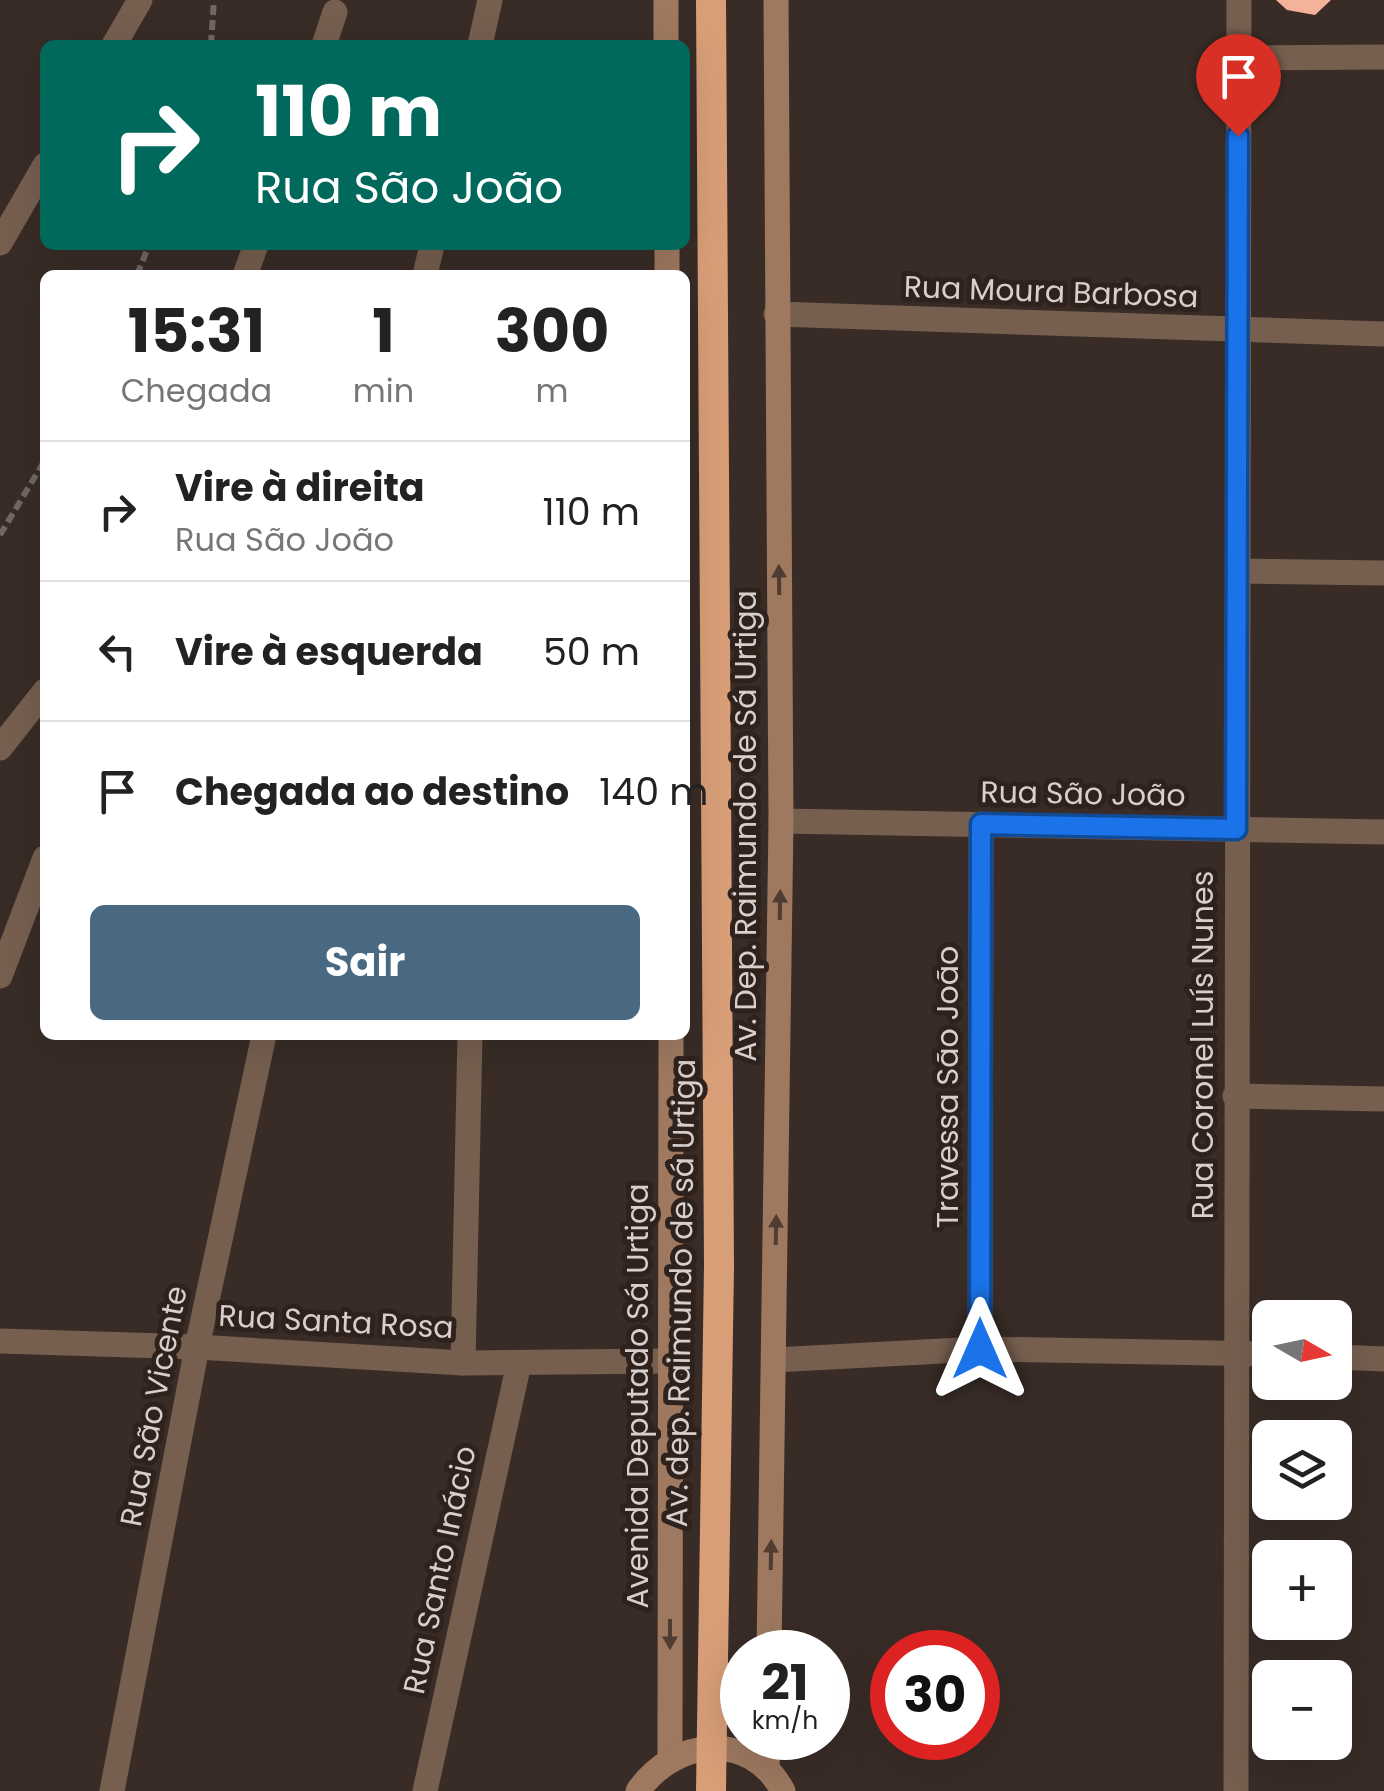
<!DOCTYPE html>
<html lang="pt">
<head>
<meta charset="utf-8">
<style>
	:root { --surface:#fff; --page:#f6f6f6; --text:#222; --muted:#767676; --line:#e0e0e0; --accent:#496982 }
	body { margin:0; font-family:Poppins,sans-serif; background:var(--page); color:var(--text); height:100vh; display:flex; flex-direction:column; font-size:38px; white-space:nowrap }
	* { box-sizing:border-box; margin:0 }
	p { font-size:32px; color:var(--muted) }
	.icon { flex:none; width:55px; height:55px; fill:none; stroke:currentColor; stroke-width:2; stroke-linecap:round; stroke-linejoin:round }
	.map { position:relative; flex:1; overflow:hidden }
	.sheet { position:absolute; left:40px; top:270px; width:650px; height:770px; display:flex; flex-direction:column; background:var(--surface); border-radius:15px; box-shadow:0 10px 40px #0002 }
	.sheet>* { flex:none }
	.top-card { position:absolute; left:40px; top:40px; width:650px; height:210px; border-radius:15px; box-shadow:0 10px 40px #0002; background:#00695c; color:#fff; overflow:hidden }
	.needle { width:65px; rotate:99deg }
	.controls { position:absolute; left:1252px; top:1300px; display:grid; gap:20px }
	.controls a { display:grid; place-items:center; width:100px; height:100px; border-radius:15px; background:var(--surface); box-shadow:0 10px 40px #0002; font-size:50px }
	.speed { position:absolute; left:720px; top:1630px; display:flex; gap:20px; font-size:50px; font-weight:700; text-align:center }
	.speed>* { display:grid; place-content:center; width:130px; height:130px; border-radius:50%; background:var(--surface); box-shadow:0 10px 40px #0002; line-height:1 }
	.speed small { font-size:25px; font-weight:400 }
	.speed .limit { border:15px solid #d22; background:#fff; color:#111 }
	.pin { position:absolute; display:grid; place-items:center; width:85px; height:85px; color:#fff; margin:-102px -42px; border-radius:50% 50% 50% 0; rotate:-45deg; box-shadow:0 0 10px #0007 }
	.pin .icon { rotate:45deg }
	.me { position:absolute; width:110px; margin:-55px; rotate:0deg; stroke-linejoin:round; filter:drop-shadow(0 0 8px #0008) }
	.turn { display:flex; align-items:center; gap:35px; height:210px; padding:0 50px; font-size:45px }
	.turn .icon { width:130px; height:130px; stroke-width:2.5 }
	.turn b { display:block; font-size:70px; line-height:85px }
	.eta { display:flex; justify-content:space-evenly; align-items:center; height:170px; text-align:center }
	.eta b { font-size:60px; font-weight:700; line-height:70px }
	.cta { display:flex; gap:20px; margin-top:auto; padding:20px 50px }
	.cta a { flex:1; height:115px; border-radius:15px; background:var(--accent); color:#fff; font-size:40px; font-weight:700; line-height:115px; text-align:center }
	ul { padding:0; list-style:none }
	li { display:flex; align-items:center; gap:30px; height:140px; padding:0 50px; border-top:2px solid var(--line) }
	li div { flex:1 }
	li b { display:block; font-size:38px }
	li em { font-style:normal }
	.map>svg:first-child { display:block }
</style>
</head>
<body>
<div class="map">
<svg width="1384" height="1791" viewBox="0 0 1384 1791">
	<rect width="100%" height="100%" fill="#392c27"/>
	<!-- building -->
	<polygon fill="#f5b29a" points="1276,0 1331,0 1315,15 1287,10"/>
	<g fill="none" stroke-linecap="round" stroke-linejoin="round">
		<!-- path -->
		<g stroke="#736763" stroke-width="6" stroke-dasharray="10 5" stroke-linecap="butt">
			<polyline points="211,45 214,0"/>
			<polyline points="137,275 149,245"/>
			<polyline points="0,535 45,460"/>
		</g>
		<!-- street -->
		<g stroke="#765f4f" stroke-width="25">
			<polyline points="114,45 140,0"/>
			<polyline points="324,45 335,12"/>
			<polyline points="480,45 490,0"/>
			<polyline points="1238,58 1384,57"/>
			<polyline points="0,243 45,165"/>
			<polyline points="245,275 256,245"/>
			<polyline points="425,275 432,245"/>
			<polyline points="776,314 1384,334"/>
			<polyline points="1237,571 1384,573"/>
			<polyline points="0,748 45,691"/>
			<polyline points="781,821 1384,832"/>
			<polyline points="0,976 45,858"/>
			<polyline points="1235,1096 1384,1099"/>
			<polyline points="0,1341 197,1347 463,1363 669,1361"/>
			<polyline points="980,1349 981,824"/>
			<polyline points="1335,1357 1384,1359"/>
			<polyline points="774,1360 980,1349 1270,1354"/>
			<polyline points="463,1363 470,1035"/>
			<polyline points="112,1791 197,1347 264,1035"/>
			<polyline points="425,1791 519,1363"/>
			<polyline points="1236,1791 1239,0"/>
		</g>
		<!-- secondary -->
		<g stroke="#9e7960" stroke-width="25">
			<polyline points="666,0 666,45"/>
			<polyline points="667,245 667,275"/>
			<polyline points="769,1652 781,821 776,0"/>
			<polyline points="670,1758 671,1035"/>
			<polyline points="767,1769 768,1738"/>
			<path d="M638,1791C674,1739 750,1729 783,1791"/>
		</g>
		<!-- highway -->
		<polyline stroke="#d79e78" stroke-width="30" points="711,1791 719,1266 711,0"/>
	</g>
	<!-- one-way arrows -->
	<defs><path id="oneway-solid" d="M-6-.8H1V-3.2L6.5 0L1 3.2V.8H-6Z" transform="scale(2.5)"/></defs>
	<g fill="#503c31">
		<use href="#oneway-solid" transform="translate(779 580) rotate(-91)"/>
		<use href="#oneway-solid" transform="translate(780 905) rotate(-89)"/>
		<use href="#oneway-solid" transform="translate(776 1230) rotate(-89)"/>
		<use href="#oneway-solid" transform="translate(771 1555) rotate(-89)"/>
		<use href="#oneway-solid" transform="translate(670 1634) rotate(90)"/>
	</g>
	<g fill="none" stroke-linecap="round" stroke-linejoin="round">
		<!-- route casing -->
		<g stroke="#114b97" stroke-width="25">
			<polyline id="route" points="980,1349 981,824 1236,829 1238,136"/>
		</g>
		<!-- route -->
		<use href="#route" stroke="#1a73e8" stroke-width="18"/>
	</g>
	<g text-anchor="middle" stroke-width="10" stroke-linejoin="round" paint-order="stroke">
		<!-- street labels -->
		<g font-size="30" fill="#d8cfcc" stroke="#2f221d">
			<text transform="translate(1051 292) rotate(2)" y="10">Rua Moura Barbosa</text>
			<text transform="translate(1083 794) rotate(1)" y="10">Rua São João</text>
			<text transform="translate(746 826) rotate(-90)" y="10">Av. Dep. Raimundo de Sá Urtiga</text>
			<text transform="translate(1203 1045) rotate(-90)" y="10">Rua Coronel Luís Nunes</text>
			<text transform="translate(948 1087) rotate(-90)" y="10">Travessa São João</text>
			<text transform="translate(681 1293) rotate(-89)" y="10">Av. dep. Raimundo de sá Urtiga</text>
			<text transform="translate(336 1322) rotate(3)" y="10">Rua Santa Rosa</text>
			<text transform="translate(638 1396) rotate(-90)" y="10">Avenida Deputado Sá Urtiga</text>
			<text transform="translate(154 1406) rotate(-79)" y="10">Rua São Vicente</text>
			<text transform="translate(440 1570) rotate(-78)" y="10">Rua Santo Inácio</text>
		</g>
	</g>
</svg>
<div class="controls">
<a><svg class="needle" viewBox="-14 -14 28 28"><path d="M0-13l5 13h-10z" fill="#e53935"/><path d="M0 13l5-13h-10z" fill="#767676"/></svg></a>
<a><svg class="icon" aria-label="layers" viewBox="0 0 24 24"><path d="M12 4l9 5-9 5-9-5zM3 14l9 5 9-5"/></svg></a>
<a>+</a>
<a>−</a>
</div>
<div class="speed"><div>21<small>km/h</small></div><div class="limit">30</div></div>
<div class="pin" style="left:1238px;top:136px;background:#d93025"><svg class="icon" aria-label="arrive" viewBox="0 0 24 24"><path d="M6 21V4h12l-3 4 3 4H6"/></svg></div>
<svg class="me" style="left:980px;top:1349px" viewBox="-20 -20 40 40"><path d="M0-17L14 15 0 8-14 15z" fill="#1a73e8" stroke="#fff" stroke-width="4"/></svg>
<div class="top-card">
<div class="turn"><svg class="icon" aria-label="right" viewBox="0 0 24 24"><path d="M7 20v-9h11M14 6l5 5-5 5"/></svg><div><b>110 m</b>Rua São João</div></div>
</div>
<section class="sheet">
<div class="eta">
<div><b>15:31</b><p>Chegada</p></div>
<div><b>1</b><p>min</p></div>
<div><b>300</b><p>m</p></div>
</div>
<ul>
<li><svg class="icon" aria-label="right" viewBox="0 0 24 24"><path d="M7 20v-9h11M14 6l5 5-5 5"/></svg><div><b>Vire à direita</b><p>Rua São João</p></div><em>110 m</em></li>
<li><svg class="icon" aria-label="left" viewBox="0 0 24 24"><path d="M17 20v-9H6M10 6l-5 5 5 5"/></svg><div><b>Vire à esquerda</b></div><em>50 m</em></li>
<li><svg class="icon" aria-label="arrive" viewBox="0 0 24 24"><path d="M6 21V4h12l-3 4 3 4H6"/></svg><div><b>Chegada ao destino</b></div><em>140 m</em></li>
</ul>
<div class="cta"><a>Sair</a></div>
</section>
</div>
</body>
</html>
